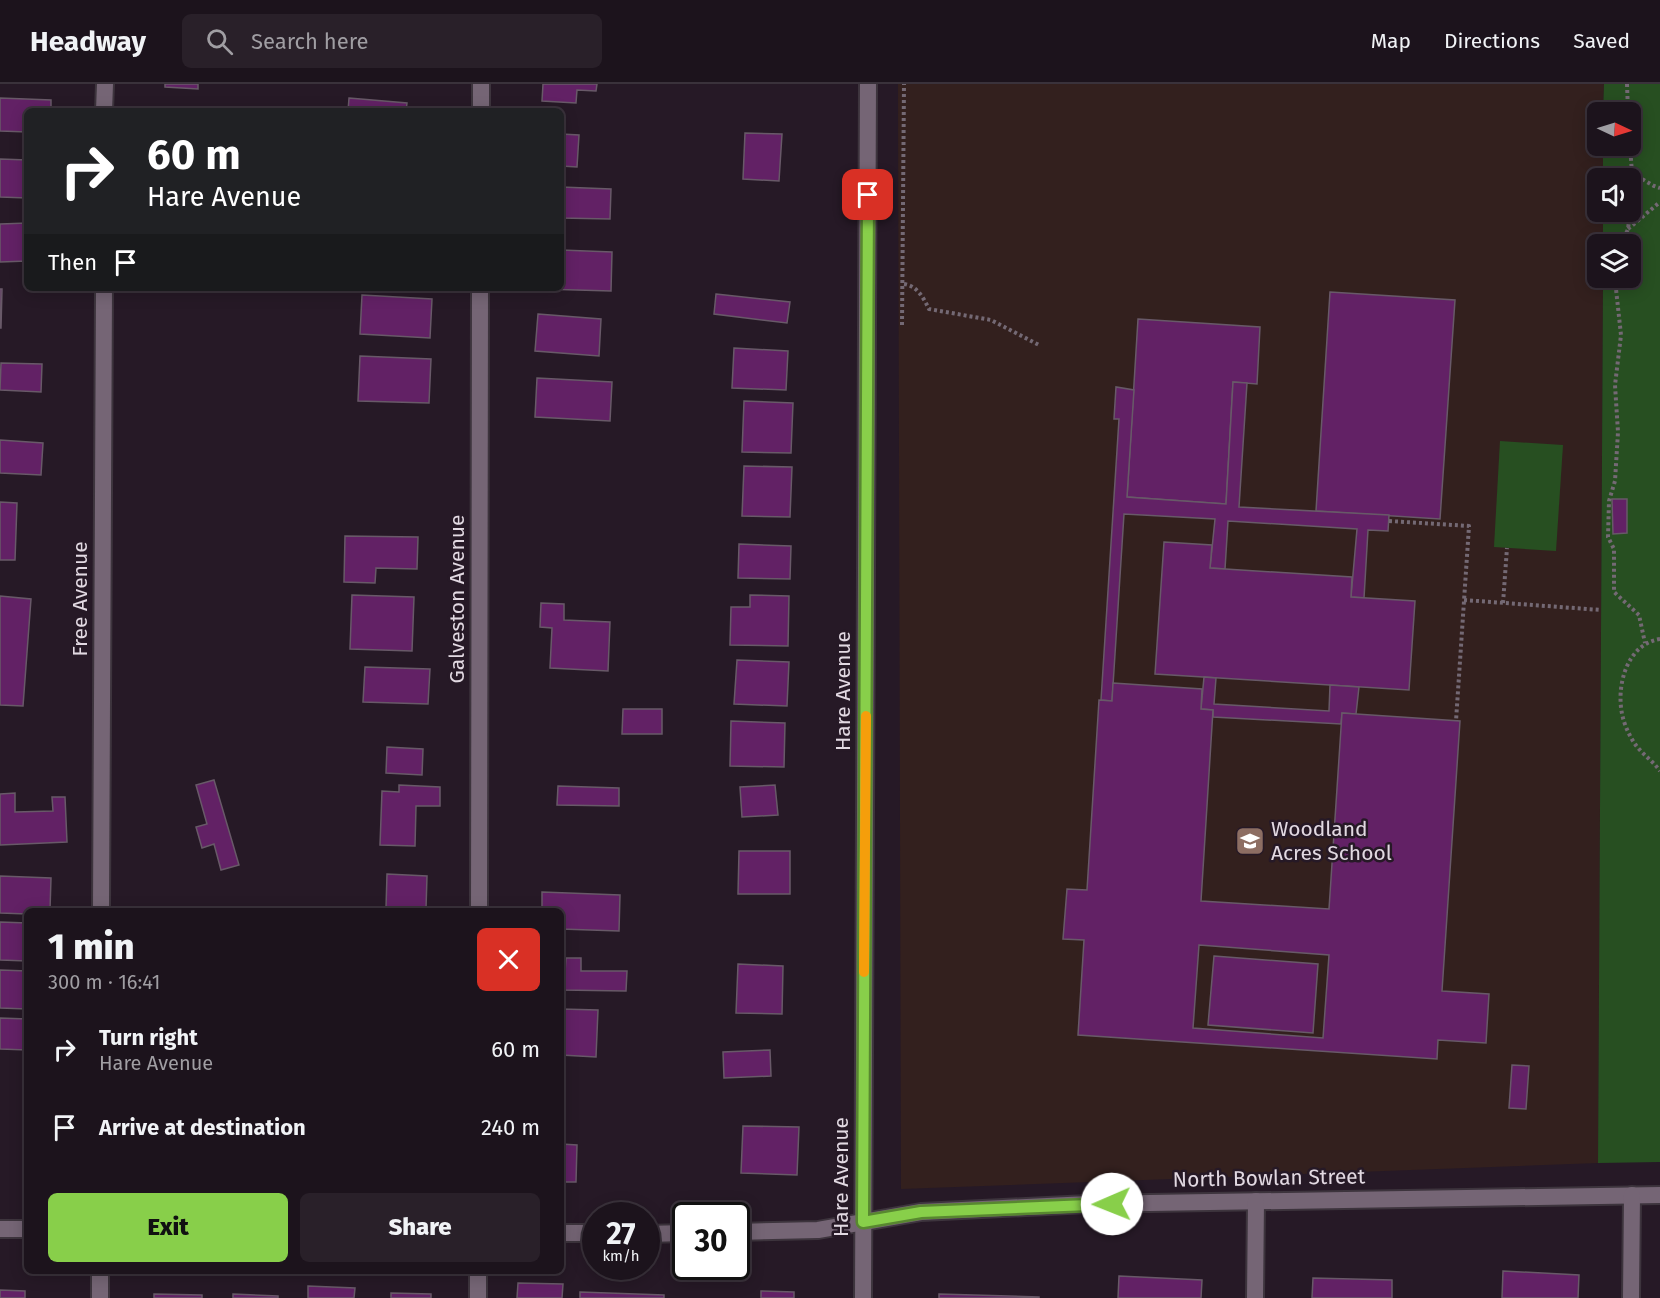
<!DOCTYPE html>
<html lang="en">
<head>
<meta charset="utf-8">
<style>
	:root { --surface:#1c131c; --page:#292029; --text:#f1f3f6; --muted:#a09ea3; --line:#3a323b; --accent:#88cf4a }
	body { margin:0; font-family:"Fira Sans",sans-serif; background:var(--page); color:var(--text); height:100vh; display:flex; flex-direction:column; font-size:22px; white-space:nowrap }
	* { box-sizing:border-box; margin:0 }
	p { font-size:20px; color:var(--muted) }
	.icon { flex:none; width:33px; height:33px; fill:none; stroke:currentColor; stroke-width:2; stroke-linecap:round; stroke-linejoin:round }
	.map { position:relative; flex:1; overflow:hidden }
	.drawer { position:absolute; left:24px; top:824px; width:540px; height:366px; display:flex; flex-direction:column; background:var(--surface); border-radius:9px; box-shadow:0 3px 15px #0003,0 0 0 2px var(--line) }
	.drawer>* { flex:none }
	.banner { position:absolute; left:24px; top:24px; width:540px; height:183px; border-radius:9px; box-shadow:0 3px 15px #0003,0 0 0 2px var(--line); background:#202124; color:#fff; overflow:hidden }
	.needle { width:39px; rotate:94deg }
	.tools { position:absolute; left:1587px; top:18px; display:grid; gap:12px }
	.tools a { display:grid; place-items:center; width:54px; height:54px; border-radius:9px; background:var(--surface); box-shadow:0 3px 15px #0003,0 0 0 2px var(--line); font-size:30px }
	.speed { position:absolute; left:582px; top:1118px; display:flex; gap:12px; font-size:30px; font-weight:700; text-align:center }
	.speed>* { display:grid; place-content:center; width:78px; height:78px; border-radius:50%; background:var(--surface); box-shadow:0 3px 15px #0003,0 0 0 2px var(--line); line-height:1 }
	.speed small { font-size:15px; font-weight:400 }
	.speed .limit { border:3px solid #111; border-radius:9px; background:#fff; color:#111 }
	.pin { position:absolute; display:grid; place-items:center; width:51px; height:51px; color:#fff; margin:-26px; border-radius:12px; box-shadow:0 3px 9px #0006 }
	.me { position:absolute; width:66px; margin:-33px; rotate:269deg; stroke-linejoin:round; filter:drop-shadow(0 0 4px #0008) }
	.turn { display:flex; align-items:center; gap:21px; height:126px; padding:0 24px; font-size:27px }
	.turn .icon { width:78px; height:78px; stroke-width:2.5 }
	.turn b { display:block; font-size:42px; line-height:51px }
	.then { display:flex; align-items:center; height:57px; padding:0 24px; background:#0003; gap:12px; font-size:22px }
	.round { display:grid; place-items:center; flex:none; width:63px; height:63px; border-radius:9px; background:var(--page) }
	.head { display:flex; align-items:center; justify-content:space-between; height:102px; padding:0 24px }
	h1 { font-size:36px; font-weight:800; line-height:45px }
	.button { display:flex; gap:12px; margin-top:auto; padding:12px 24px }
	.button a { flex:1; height:69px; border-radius:9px; background:var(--accent); color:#111; font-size:24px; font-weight:800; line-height:69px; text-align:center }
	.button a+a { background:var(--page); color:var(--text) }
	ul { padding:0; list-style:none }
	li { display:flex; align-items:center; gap:18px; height:78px; padding:0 24px }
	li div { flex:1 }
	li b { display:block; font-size:22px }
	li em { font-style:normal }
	header { display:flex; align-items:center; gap:36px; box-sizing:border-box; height:84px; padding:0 30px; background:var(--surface); border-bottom:2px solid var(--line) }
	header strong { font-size:28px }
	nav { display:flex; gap:33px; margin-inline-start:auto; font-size:21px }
	.search { width:420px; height:54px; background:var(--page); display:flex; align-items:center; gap:15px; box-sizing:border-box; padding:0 21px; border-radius:9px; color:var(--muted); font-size:22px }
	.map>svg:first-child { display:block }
</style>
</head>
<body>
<header>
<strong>Headway</strong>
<div class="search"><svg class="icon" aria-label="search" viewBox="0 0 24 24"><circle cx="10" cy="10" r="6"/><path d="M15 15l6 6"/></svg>Search here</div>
<nav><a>Map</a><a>Directions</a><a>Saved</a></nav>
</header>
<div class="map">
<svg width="1660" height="1214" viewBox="0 0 1660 1214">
	<rect width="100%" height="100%" fill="#261926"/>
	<!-- education -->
	<polygon fill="#33201e" points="898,0 1604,0 1603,28 1598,28 1598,62 1603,62 1603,94 1598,94 1598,128 1603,128 1603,160 1598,160 1598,194 1603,194 1598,1079 901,1105"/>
	<!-- green -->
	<g fill="#274f21">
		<polygon points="1604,0 1660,0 1660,1078 1598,1079 1603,194 1630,194 1630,160 1603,160 1603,128 1630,128 1630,94 1603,94 1603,62 1630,62 1630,28 1603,28"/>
		<polygon points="1500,357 1563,361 1556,467 1494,463"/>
	</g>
	<!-- building -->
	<g fill="#622165" stroke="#685968" stroke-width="1.5" fill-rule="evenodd">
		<polygon points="165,0 198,0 198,5 165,3"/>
		<polygon points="543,0 597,0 596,7 577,6 576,19 542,17"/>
		<polygon points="0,14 51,16 51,27 27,27 27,48 0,47"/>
		<polygon points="349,14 407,19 406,27 348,27"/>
		<polygon points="745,49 782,50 779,97 743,95"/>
		<polygon points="561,50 579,51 577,83 561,82"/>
		<polygon points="0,75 27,76 27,114 0,113"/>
		<polygon points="561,103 611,105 610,135 561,134"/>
		<polygon points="27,139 27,177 0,178 0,140"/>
		<polygon points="561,166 612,168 611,207 542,205 561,204"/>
		<polygon points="0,205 2,205 1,244 0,244"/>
		<polygon points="1330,208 1455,216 1440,435 1316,427"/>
		<polygon points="716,210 790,218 787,239 714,230"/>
		<polygon points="362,211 432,215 430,254 360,250"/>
		<polygon points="538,230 601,235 599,272 535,267"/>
		<polygon points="1138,235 1260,243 1257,300 1233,298 1226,420 1127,413"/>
		<polygon points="734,264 788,267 786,306 732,304"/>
		<polygon points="360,272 431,275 429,319 358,317"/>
		<polygon points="1,279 42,280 41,308 0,306"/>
		<polygon points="537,294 612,298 610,337 535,333"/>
		<polygon points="1233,298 1247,299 1239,423 1389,431 1388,447 1368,446 1364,514 1351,513 1357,445 1228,437 1225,485 1210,484 1215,435 1124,430 1112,617 1101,616 1119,335 1114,335 1116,303 1134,306 1127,413 1226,420"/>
		<polygon points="744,317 793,319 791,369 742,368"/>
		<polygon points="0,356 43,359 41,391 0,389"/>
		<polygon points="744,382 792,383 790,433 742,432"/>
		<polygon points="1612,415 1627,415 1627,449 1613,450"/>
		<polygon points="0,418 17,419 15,476 0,476"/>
		<polygon points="345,452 418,453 417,485 376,484 375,499 344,498"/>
		<polygon points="1164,458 1212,461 1210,484 1352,493 1351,513 1415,517 1409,606 1155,590"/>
		<polygon points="739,460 791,462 790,495 738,494"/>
		<polygon points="352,511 414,513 412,567 350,565"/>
		<polygon points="750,511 789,512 788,562 730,561 731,523 750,523"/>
		<polygon points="0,512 31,515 23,622 0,621"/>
		<polygon points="541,519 564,520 564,536 610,538 608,587 550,584 552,544 540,543"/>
		<polygon points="737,576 789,578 787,622 734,620"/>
		<polygon points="365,583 430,585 428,620 363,618"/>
		<polygon points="1204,593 1216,594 1214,620 1329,627 1330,601 1359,603 1356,630 1342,629 1341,640 1213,633 1213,626 1201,625"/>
		<path d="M1113,599L1202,605L1201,625L1213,626L1201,817L1329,825L1342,629L1460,637L1442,907L1489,910L1486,959L1438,956L1437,975L1078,951L1084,856L1063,855L1067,805L1087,806L1099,616L1112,617ZM1199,861L1329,871L1323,954L1193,944Z"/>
		<polygon points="623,625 662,625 662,650 622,650"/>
		<polygon points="731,637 785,639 784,683 730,682"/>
		<polygon points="387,663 423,665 422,691 386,689"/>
		<polygon points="214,696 239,781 221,786 214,760 202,764 196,743 207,740 196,701"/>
		<polygon points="399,701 440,703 440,722 416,722 415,762 380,761 382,707 399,708"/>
		<polygon points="775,701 778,731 742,733 740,703"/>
		<polygon points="558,702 619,704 619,722 557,721"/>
		<polygon points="15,709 15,728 53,727 52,713 65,713 67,758 0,761 0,710"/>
		<polygon points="739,767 790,767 790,810 738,810"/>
		<polygon points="387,790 427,792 426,825 386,824"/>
		<polygon points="0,792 51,794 50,826 27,826 27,830 0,829"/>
		<polygon points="542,808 620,811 619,847 561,845 561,826 542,826"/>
		<polygon points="0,838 27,839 27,877 0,876"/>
		<polygon points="1214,872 1318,880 1313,949 1208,941"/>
		<polygon points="566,874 581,874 581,887 627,887 626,907 561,906 561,888 565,888"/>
		<polygon points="738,880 783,882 782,930 736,929"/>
		<polygon points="0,886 27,887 27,925 0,924"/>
		<polygon points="561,925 598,926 596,973 561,971"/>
		<polygon points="0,934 27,935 27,966 0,965"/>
		<polygon points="770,966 771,992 724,994 723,968"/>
		<polygon points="1512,981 1529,982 1526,1025 1509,1024"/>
		<polygon points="743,1042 799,1043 797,1091 741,1089"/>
		<polygon points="561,1060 577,1061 576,1098 561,1098"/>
		<polygon points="1503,1187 1579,1191 1578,1214 1502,1214"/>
		<polygon points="1119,1192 1202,1196 1201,1214 1118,1214"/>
		<polygon points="1313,1194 1392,1196 1392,1214 1312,1214"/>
		<polygon points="518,1199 563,1200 562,1214 517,1214"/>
		<polygon points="308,1202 355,1204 354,1214 308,1214"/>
		<polygon points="0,1206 25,1207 25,1214 0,1214"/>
		<polygon points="761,1207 794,1208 794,1214 761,1214"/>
		<polygon points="580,1208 664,1211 664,1214 580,1214"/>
		<polygon points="391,1209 431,1210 431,1214 391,1214"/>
		<polygon points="154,1210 202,1211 202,1214 154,1214"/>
		<polygon points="233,1210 278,1212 278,1214 233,1214"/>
		<polygon points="939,1210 1039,1213 1039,1214 939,1214"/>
	</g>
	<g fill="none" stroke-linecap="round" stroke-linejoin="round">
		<!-- minor casing -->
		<g stroke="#3d343d" stroke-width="20">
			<g id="minor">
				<polyline points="104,27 105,0"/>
				<polyline points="481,27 481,0"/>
				<polyline points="101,826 104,204"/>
				<polyline points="479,826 480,204"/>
				<polyline points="0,1145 27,1145"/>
				<polyline points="736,1148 818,1146 921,1128 1088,1120 1660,1111"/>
				<polyline points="561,1149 596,1149"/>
				<polyline points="646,1150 686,1149"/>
				<polyline points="478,1186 478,1214"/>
				<polyline points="100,1214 100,1186"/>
				<polyline points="863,1214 868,0"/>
				<polyline points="1255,1214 1256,1117"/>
				<polyline points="1631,1214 1632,1111"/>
			</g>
		</g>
		<!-- path -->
		<g stroke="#746974" stroke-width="4" stroke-dasharray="3 3" stroke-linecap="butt">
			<polyline points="1627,0 1628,28"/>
			<polyline points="1630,62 1632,89 1630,119"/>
			<polyline points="1632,89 1654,102 1660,104"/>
			<polyline points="1628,145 1660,118"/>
			<polyline points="1622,160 1628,145 1630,128"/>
			<polyline points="1616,194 1616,205 1621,251 1615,301 1618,348 1615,397 1609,417 1608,453 1614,465 1614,508 1639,531 1645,559"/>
			<path d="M904,200C917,202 923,213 929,225L991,236L1039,261"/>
			<polyline points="902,241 904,0"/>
			<polyline points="1389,437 1469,442 1456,637"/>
			<polyline points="1464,516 1601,526"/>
			<polyline points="1503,519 1507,464"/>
			<path d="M1660,555C1626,560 1615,604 1623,634C1625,642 1630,653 1635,660C1642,670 1653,677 1660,687"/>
		</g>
		<!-- minor -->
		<use href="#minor" stroke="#756575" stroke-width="16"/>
	</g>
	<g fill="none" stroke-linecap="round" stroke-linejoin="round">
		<!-- route casing -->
		<g stroke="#588730" stroke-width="15">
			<polyline id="route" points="868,111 863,1138 921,1128 1112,1120"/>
		</g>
		<!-- route -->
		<use href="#route" stroke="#88cf4a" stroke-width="10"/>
		<!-- slow -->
		<polyline stroke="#f59e0b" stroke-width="10" points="864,888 866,632"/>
	</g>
	<!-- icons -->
	<defs>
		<g id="school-square" transform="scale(1.5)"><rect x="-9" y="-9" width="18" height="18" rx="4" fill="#8d6e63" stroke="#261926"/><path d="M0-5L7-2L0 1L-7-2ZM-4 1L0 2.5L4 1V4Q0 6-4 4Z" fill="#fff"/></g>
	</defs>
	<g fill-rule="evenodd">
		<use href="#school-square" x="1250" y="757"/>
	</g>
	<g text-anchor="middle" stroke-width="5" stroke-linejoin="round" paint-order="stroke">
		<!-- street labels -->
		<g font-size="21" fill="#e2d9e2" stroke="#261926">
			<text transform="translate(80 515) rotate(-90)" y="7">Free Avenue</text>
			<text transform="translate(457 515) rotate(-90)" y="7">Galveston Avenue</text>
			<text transform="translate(843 607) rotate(-90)" y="7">Hare Avenue</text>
			<text transform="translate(841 1093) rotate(-90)" y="7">Hare Avenue</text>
			<text transform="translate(1269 1094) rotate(-1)" y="7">North Bowlan Street</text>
		</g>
		<!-- poi labels -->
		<g font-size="21" fill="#e2d9e2" stroke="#261926" text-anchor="start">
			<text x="1271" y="752">Woodland<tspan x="1271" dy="24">Acres School</tspan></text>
		</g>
	</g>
</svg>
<div class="tools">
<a><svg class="needle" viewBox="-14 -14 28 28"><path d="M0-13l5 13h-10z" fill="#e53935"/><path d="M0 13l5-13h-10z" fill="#a09ea3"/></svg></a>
<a><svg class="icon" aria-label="sound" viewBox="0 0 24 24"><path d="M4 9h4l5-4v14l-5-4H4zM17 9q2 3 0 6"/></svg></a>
<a><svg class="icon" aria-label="layers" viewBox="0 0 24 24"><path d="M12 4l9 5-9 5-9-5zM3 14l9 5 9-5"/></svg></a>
</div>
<div class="speed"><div>27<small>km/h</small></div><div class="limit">30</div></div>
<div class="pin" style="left:868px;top:111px;background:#d93025"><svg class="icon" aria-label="arrive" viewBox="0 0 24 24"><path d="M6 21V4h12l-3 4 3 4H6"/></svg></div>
<svg class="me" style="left:1112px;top:1120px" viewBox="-20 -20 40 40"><circle r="19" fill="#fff"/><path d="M0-13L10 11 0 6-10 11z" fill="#88cf4a"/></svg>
<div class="banner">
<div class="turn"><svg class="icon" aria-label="right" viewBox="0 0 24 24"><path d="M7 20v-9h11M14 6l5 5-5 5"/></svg><div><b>60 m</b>Hare Avenue</div></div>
<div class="then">Then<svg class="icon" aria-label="arrive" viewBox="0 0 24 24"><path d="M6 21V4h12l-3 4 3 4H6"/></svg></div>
</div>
<section class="drawer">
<div class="head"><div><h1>1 min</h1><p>300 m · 16:41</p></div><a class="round" style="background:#d93025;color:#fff"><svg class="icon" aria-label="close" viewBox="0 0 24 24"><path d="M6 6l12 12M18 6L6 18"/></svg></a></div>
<ul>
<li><svg class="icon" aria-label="right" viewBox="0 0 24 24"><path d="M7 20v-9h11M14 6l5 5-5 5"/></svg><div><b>Turn right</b><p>Hare Avenue</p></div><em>60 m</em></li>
<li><svg class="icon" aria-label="arrive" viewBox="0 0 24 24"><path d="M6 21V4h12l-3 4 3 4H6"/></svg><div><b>Arrive at destination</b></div><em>240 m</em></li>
</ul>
<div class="button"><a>Exit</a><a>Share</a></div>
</section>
</div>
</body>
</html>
